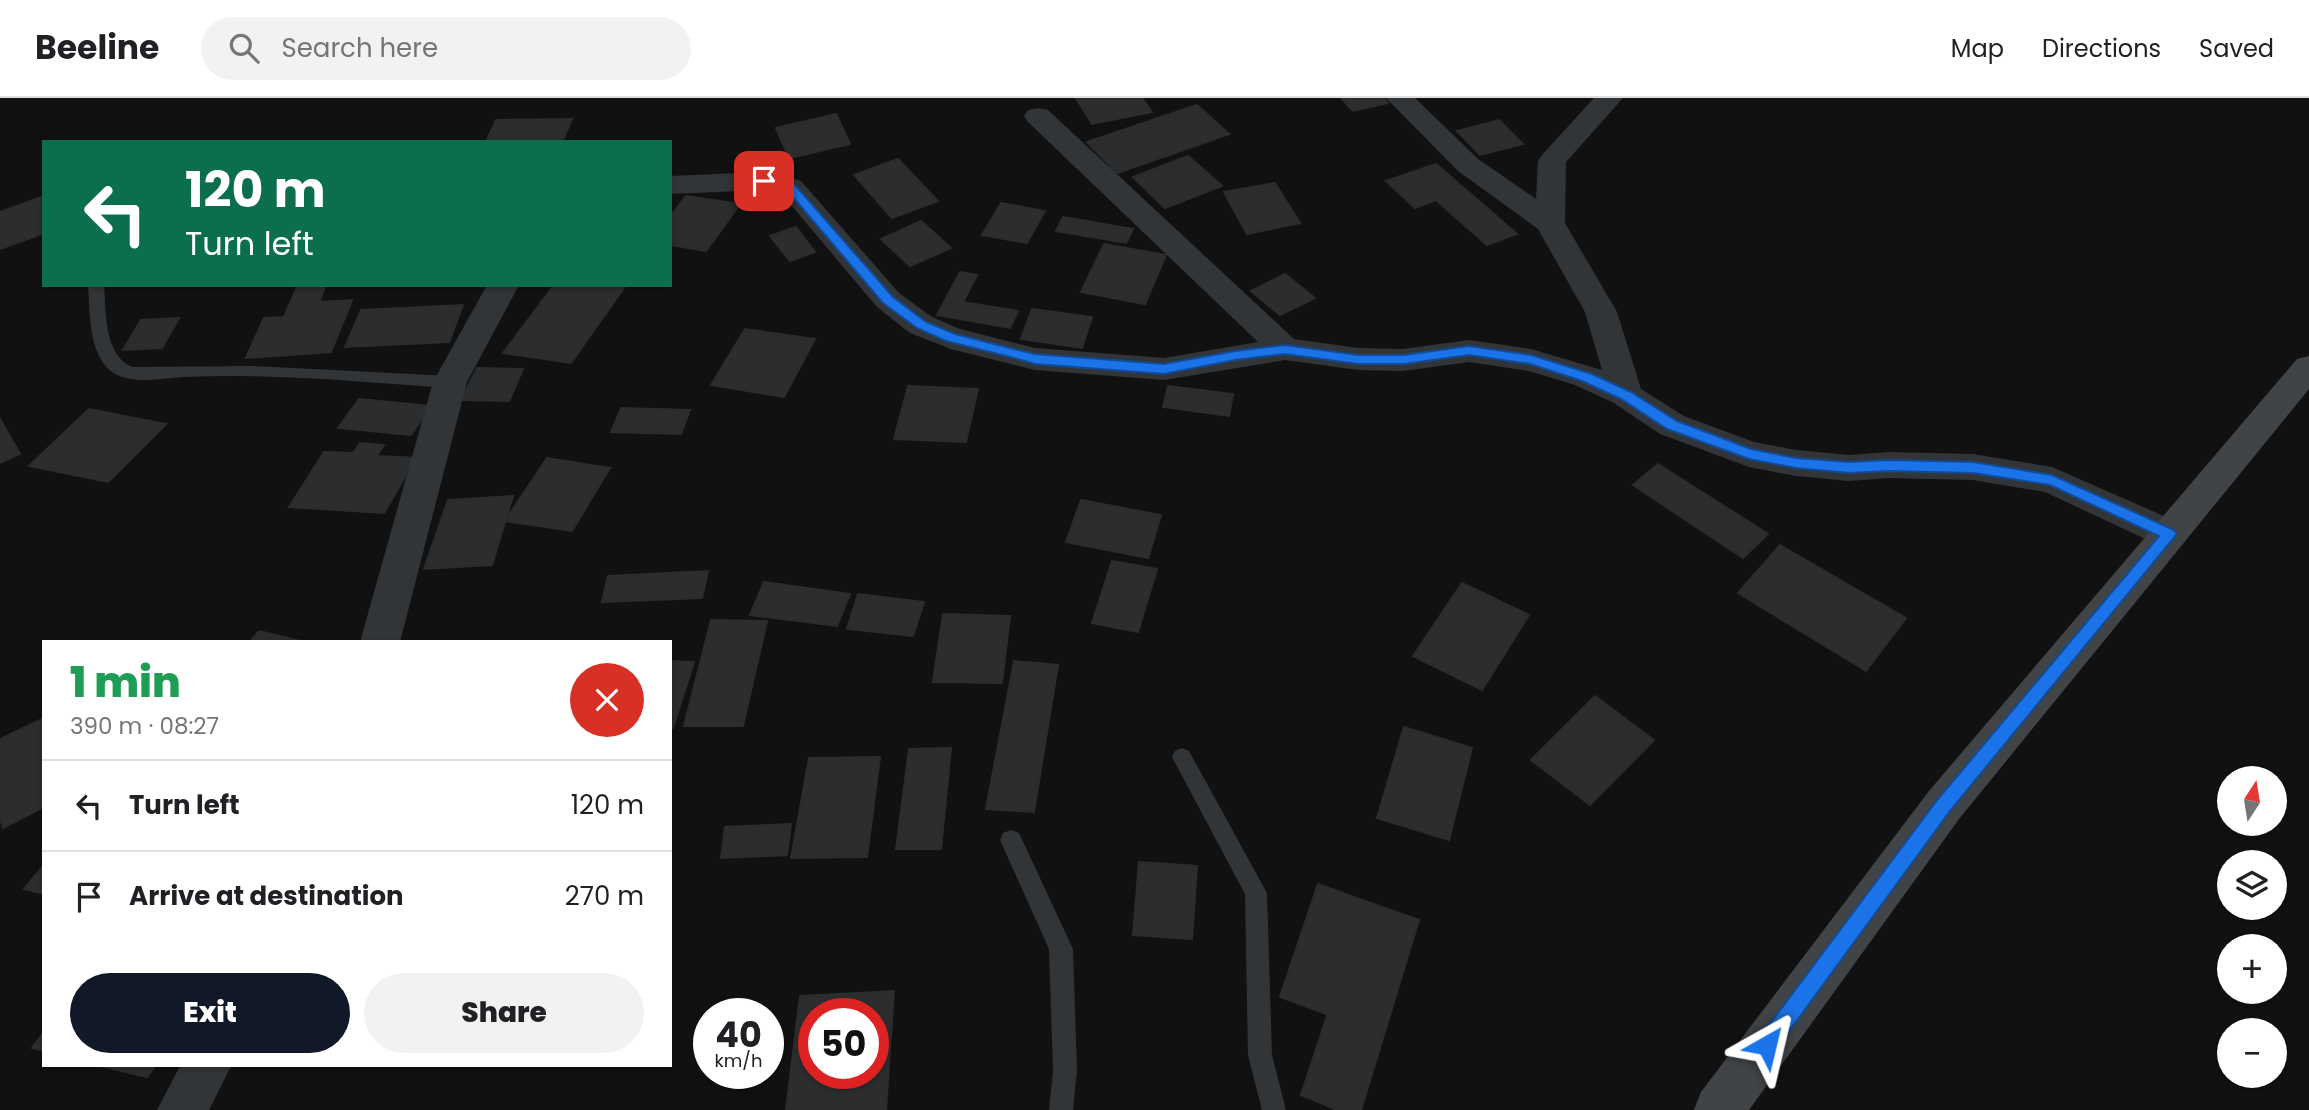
<!DOCTYPE html>
<html lang="en">
<head>
<meta charset="utf-8">
<style>
	:root { --surface:#fff; --page:#f2f2f2; --text:#202124; --muted:#757577; --line:#e0e0e0; --accent:#111827 }
	body { margin:0; font-family:Poppins,sans-serif; background:var(--page); color:var(--text); height:100vh; display:flex; flex-direction:column; font-size:26px; white-space:nowrap }
	* { box-sizing:border-box; margin:0 }
	p { font-size:23px; color:var(--muted) }
	.icon { flex:none; width:38px; height:38px; fill:none; stroke:currentColor; stroke-width:2; stroke-linecap:round; stroke-linejoin:round }
	.map { position:relative; flex:1; overflow:hidden }
	.side { position:absolute; left:42px; top:542px; width:630px; height:427px; display:flex; flex-direction:column; background:var(--surface); border-radius:0px; box-shadow:0 2px 5px #0004 }
	.side>* { flex:none }
	.top-card { position:absolute; left:42px; top:42px; width:630px; height:147px; border-radius:0px; box-shadow:0 2px 5px #0004; background:#0b6e4f; color:#fff; overflow:hidden }
	.needle { width:46px; rotate:12deg }
	.controls { position:absolute; left:2217px; top:668px; display:grid; gap:14px }
	.controls a { display:grid; place-items:center; width:70px; height:70px; border-radius:50%; background:var(--surface); box-shadow:0 2px 5px #0004; font-size:35px }
	.speed { position:absolute; left:693px; top:900px; display:flex; gap:14px; font-size:35px; font-weight:700; text-align:center }
	.speed>* { display:grid; place-content:center; width:91px; height:91px; border-radius:50%; background:var(--surface); box-shadow:0 2px 5px #0004; line-height:1 }
	.speed small { font-size:18px; font-weight:400 }
	.speed .limit { border:10px solid #d22; background:#fff; color:#111 }
	.pin { position:absolute; display:grid; place-items:center; width:60px; height:60px; color:#fff; margin:-30px; border-radius:14px; box-shadow:0 4px 10px #0006 }
	.me { position:absolute; width:77px; margin:-38px; rotate:37deg; stroke-linejoin:round; filter:drop-shadow(0 0 5px #0008) }
	.turn { display:flex; align-items:center; gap:24px; height:147px; padding:0 28px; font-size:32px }
	.turn .icon { width:91px; height:91px; stroke-width:2.5 }
	.turn b { display:block; font-size:49px; line-height:60px }
	.round { display:grid; place-items:center; flex:none; width:74px; height:74px; border-radius:37px; background:var(--page) }
	.headline { display:flex; align-items:center; justify-content:space-between; height:119px; padding:0 28px }
	h1 { font-size:42px; font-weight:800; line-height:52px; color:#1e9e55 }
	.primary-button { display:flex; gap:14px; margin-top:auto; padding:14px 28px }
	.primary-button a { flex:1; height:80px; border-radius:42px; background:var(--accent); color:#fff; font-size:28px; font-weight:800; line-height:80px; text-align:center }
	.primary-button a+a { background:var(--page); color:var(--text) }
	ul { padding:0; list-style:none }
	li { display:flex; align-items:center; gap:21px; height:91px; padding:0 28px; border-top:2px solid var(--line) }
	li div { flex:1 }
	li b { display:block; font-size:26px }
	li em { font-style:normal }
	header { display:flex; align-items:center; gap:42px; box-sizing:border-box; height:98px; padding:0 35px; background:var(--surface); border-bottom:2px solid var(--line) }
	header strong { font-size:33px }
	nav { display:flex; gap:38px; margin-inline-start:auto; font-size:24px }
	.search { width:490px; height:63px; background:var(--page); display:flex; align-items:center; gap:18px; box-sizing:border-box; padding:0 24px; border-radius:38px; color:var(--muted); font-size:26px }
	.map>svg:first-child { display:block }
</style>
</head>
<body>
<header>
<strong>Beeline</strong>
<div class="search"><svg class="icon" aria-label="search" viewBox="0 0 24 24"><circle cx="10" cy="10" r="6"/><path d="M15 15l6 6"/></svg>Search here</div>
<nav><a>Map</a><a>Directions</a><a>Saved</a></nav>
</header>
<div class="map">
<svg width="2309" height="1012" viewBox="0 0 2309 1012">
	<rect width="100%" height="100%" fill="#111112"/>
	<!-- building -->
	<g fill="#2c2d2e" stroke="#2b2c2e" stroke-width="2" fill-rule="evenodd">
		<polygon points="1076,0 1142,0 1152,14 1092,26"/>
		<polygon points="1341,0 1383,0 1388,5 1353,13"/>
		<polygon points="1197,7 1229,36 1117,75 1087,44"/>
		<polygon points="836,16 850,46 789,60 776,30"/>
		<polygon points="572,21 562,44 486,44 496,22"/>
		<polygon points="1499,22 1523,46 1480,57 1457,33"/>
		<polygon points="1188,58 1222,88 1165,110 1133,79"/>
		<polygon points="898,61 938,103 892,120 854,77"/>
		<polygon points="1436,66 1517,136 1487,147 1436,102 1415,110 1386,83"/>
		<polygon points="1275,85 1300,125 1247,136 1224,94"/>
		<polygon points="44,98 44,135 0,151 0,114"/>
		<polygon points="686,98 740,106 706,153 670,147 670,119"/>
		<polygon points="1001,105 1045,113 1027,145 982,137"/>
		<polygon points="1063,119 1133,131 1126,145 1056,133"/>
		<polygon points="921,123 951,150 910,168 881,141"/>
		<polygon points="796,129 815,154 790,163 770,138"/>
		<polygon points="1104,146 1166,157 1145,206 1081,194"/>
		<polygon points="960,174 977,177 963,204 1018,213 1010,230 937,217"/>
		<polygon points="1285,176 1315,200 1280,217 1251,193"/>
		<polygon points="298,187 326,187 319,204 352,202 331,254 246,260 264,220 284,219"/>
		<polygon points="554,187 626,187 571,265 503,255"/>
		<polygon points="463,207 449,244 345,249 361,212"/>
		<polygon points="1032,211 1092,219 1082,250 1021,241"/>
		<polygon points="179,220 162,250 123,252 141,222"/>
		<polygon points="745,231 815,241 784,299 711,287"/>
		<polygon points="477,270 523,271 509,303 461,302"/>
		<polygon points="908,288 978,291 966,344 894,341"/>
		<polygon points="1168,288 1233,296 1229,318 1163,309"/>
		<polygon points="359,301 431,308 411,337 338,330"/>
		<polygon points="621,310 690,312 681,336 611,334"/>
		<polygon points="89,311 166,326 108,384 29,368"/>
		<polygon points="0,321 20,356 0,365"/>
		<polygon points="360,345 384,347 377,358 416,360 384,415 289,409 324,354 353,355"/>
		<polygon points="547,360 610,370 572,433 505,423"/>
		<polygon points="1658,366 1768,436 1743,460 1633,387"/>
		<polygon points="513,398 492,467 424,471 448,402"/>
		<polygon points="1081,402 1161,417 1148,460 1066,444"/>
		<polygon points="1780,447 1906,520 1866,573 1738,495"/>
		<polygon points="1112,463 1157,471 1138,534 1092,525"/>
		<polygon points="708,473 702,500 602,504 608,478"/>
		<polygon points="764,484 850,496 837,528 750,517"/>
		<polygon points="1462,485 1529,517 1482,592 1413,558"/>
		<polygon points="858,496 924,504 913,538 847,531"/>
		<polygon points="943,516 1010,518 1002,585 933,584"/>
		<polygon points="711,522 767,523 743,628 684,628"/>
		<polygon points="259,533 304,544 250,544"/>
		<polygon points="670,563 694,564 673,630 670,630"/>
		<polygon points="1014,563 1058,567 1034,714 986,711"/>
		<polygon points="1595,598 1654,642 1590,707 1531,662"/>
		<polygon points="44,620 44,709 3,730 0,720 0,641"/>
		<polygon points="1404,629 1472,650 1449,742 1377,720"/>
		<polygon points="951,650 941,751 896,751 909,651"/>
		<polygon points="880,659 867,759 791,760 809,660"/>
		<polygon points="791,726 787,757 721,760 725,729"/>
		<polygon points="1139,764 1197,768 1192,841 1133,837"/>
		<polygon points="44,767 44,796 24,791"/>
		<polygon points="1318,786 1365,803 1329,917 1280,899"/>
		<polygon points="1365,803 1419,822 1361,1012 1337,1012 1301,997"/>
		<path d="M894,893L886,1012H786L800,898ZM814,915H873V975H814Z"/>
		<polygon points="44,934 44,953 32,950"/>
		<polygon points="101,968 155,968 147,979"/>
	</g>
	<g fill="none" stroke-linecap="round" stroke-linejoin="round">
		<!-- lane -->
		<g fill="#323537" fill-rule="evenodd">
			<path d="M88,187H104C106,214 104,257 132,269L254,268L450,278L458,284L450,290C362,284 272,275 184,279C161,280 131,288 111,273C88,255 90,213 88,187Z"/>
			<polygon points="1182,650 1189,653 1267,795 1272,957 1286,1012 1262,1012 1248,957 1245,796 1172,659 1175,653"/>
			<polygon points="1011,732 1019,735 1073,851 1077,973 1073,1012 1049,1012 1053,973 1049,851 1000,742 1003,735"/>
		</g>
		<!-- street -->
		<g fill="#323537" fill-rule="evenodd">
			<polygon points="1386,0 1415,0 1478,61 1536,101 1538,63 1542,57 1594,0 1623,0 1566,64 1565,125 1617,214 1641,291 1684,318 1754,344 1796,352 1849,357 1889,354 1973,356 2052,369 2182,426 2187,436 2182,446 2169,450 2156,446 2045,394 1973,382 1889,380 1849,383 1796,378 1749,369 1660,336 1614,305 1575,287 1529,273 1469,264 1403,273 1358,272 1285,262 1164,282 1035,272 951,251 910,235 877,209 781,95 764,92 670,96 670,78 764,74 778,75 801,83 899,195 932,219 960,231 1035,250 1164,260 1258,244 1028,24 1024,18 1028,12 1038,10 1048,12 1294,241 1358,250 1403,251 1469,242 1531,251 1602,272 1585,214 1538,131 1458,73"/>
			<polygon points="487,187 519,187 467,284 400,544 360,544 433,284"/>
			<polygon points="180,968 231,968 209,1012 157,1012"/>
		</g>
		<!-- secondary -->
		<polygon fill="#414447" fill-rule="evenodd" points="2309,258 2309,291 1959,721 1749,1012 1694,1012 1701,994 1929,693 2297,261"/>
	</g>
	<!-- route -->
	<polygon fill="#1a73e8" stroke="#114b97" stroke-width="2" points="778,80 795,87 893,199 926,224 955,236 1014,251 1035,256 1164,266 1235,253 1285,247 1358,257 1404,257 1469,248 1531,257 1592,276 1631,294 1677,323 1751,351 1796,360 1849,364 1889,362 1973,364 2052,377 2174,432 2177,436 1950,713 1774,954 1767,957 1760,954 1757,947 1760,939 1938,701 2159,438 2050,387 1973,375 1889,373 1849,375 1796,370 1749,361 1667,331 1621,301 1582,283 1530,266 1469,257 1404,266 1358,266 1285,256 1235,262 1164,276 1035,266 1014,260 946,243 917,230 883,205 787,92 758,83 764,80"/>
</svg>
<div class="controls">
<a><svg class="needle" viewBox="-14 -14 28 28"><path d="M0-13l5 13h-10z" fill="#e53935"/><path d="M0 13l5-13h-10z" fill="#757577"/></svg></a>
<a><svg class="icon" aria-label="layers" viewBox="0 0 24 24"><path d="M12 4l9 5-9 5-9-5zM3 14l9 5 9-5"/></svg></a>
<a>+</a>
<a>−</a>
</div>
<div class="speed"><div>40<small>km/h</small></div><div class="limit">50</div></div>
<div class="pin" style="left:764px;top:83px;background:#d93025"><svg class="icon" aria-label="arrive" viewBox="0 0 24 24"><path d="M6 21V4h12l-3 4 3 4H6"/></svg></div>
<svg class="me" style="left:1767px;top:947px" viewBox="-20 -20 40 40"><path d="M0-17L14 15 0 8-14 15z" fill="#1a73e8" stroke="#fff" stroke-width="4"/></svg>
<div class="top-card">
<div class="turn"><svg class="icon" aria-label="left" viewBox="0 0 24 24"><path d="M17 20v-9H6M10 6l-5 5 5 5"/></svg><div><b>120 m</b>Turn left</div></div>
</div>
<section class="side">
<div class="headline"><div><h1>1 min</h1><p>390 m · 08:27</p></div><a class="round" style="background:#d93025;color:#fff"><svg class="icon" aria-label="close" viewBox="0 0 24 24"><path d="M6 6l12 12M18 6L6 18"/></svg></a></div>
<ul>
<li><svg class="icon" aria-label="left" viewBox="0 0 24 24"><path d="M17 20v-9H6M10 6l-5 5 5 5"/></svg><div><b>Turn left</b></div><em>120 m</em></li>
<li><svg class="icon" aria-label="arrive" viewBox="0 0 24 24"><path d="M6 21V4h12l-3 4 3 4H6"/></svg><div><b>Arrive at destination</b></div><em>270 m</em></li>
</ul>
<div class="primary-button"><a>Exit</a><a>Share</a></div>
</section>
</div>
</body>
</html>
